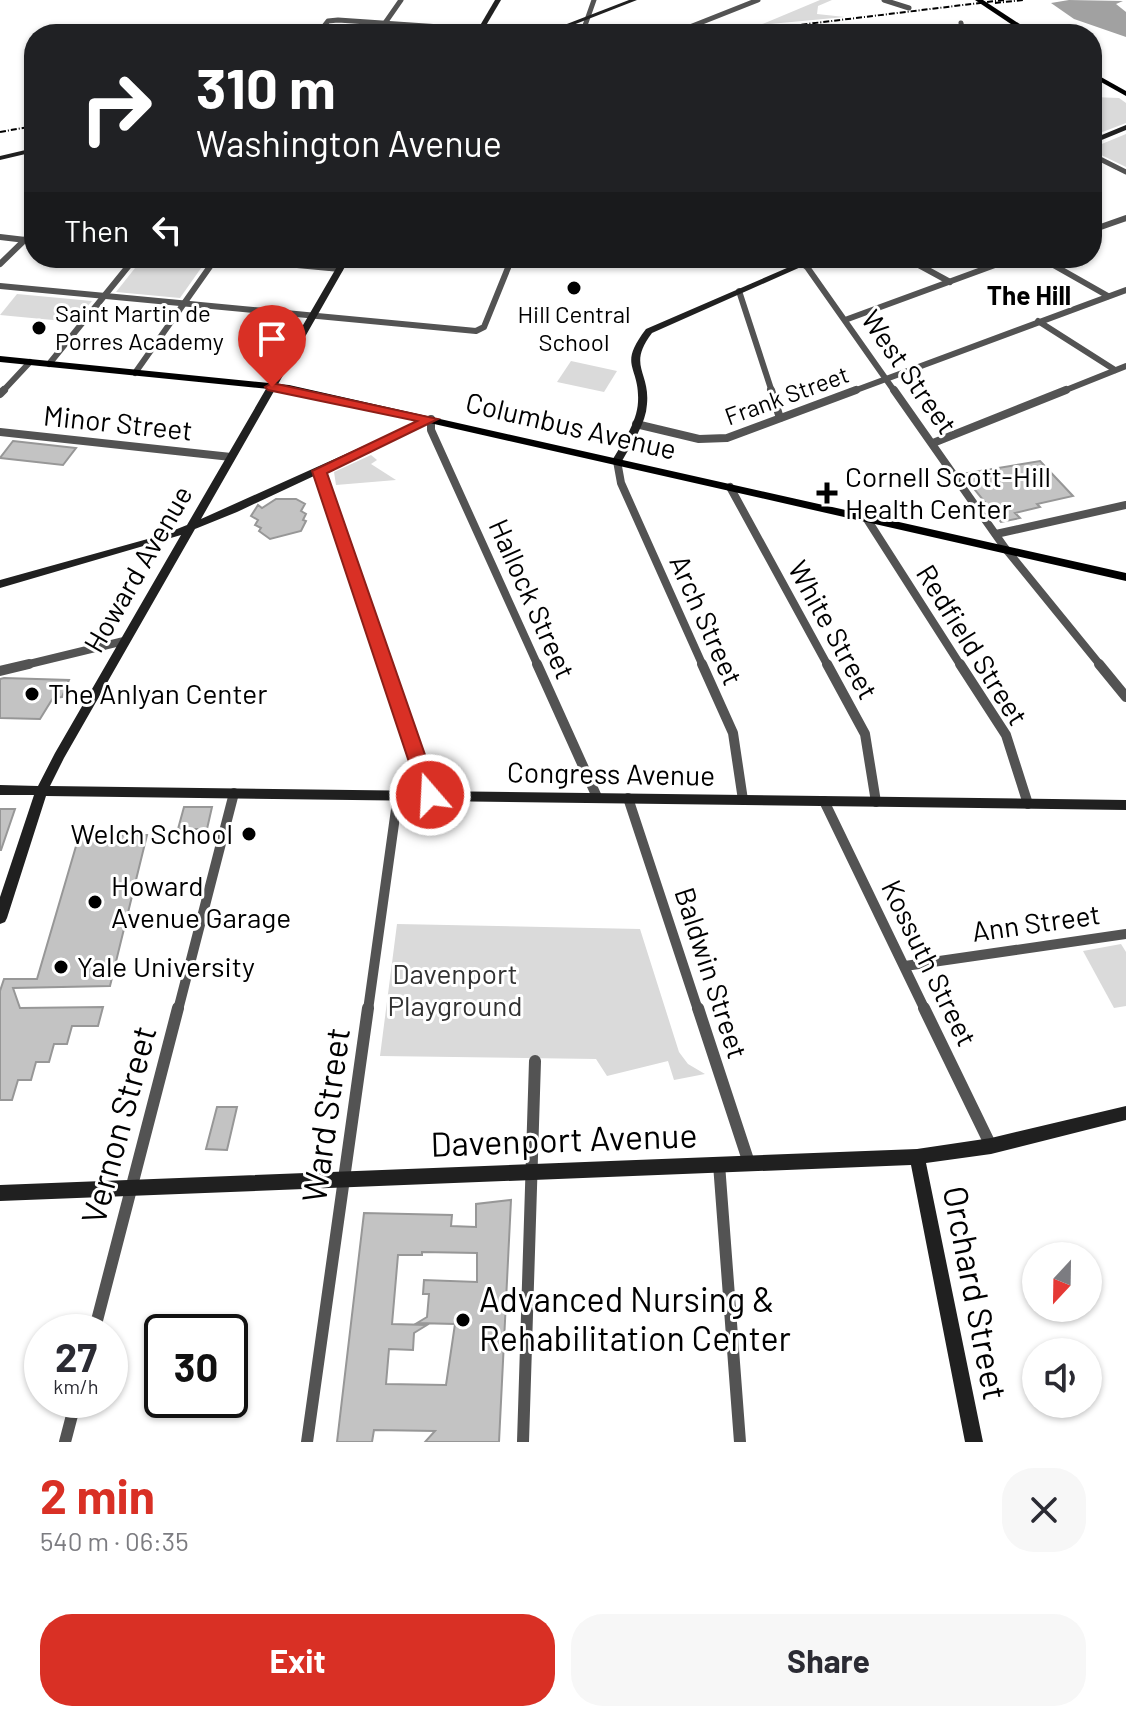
<!DOCTYPE html>
<html lang="en">
<head>
<meta charset="utf-8">
<style>
	:root { --surface:#fff; --page:#f7f7f7; --text:#2b2b33; --muted:#7c7c81; --accent:#d93025 }
	body { margin:0; font-family:Barlow,sans-serif; background:var(--page); color:var(--text); height:100vh; display:flex; flex-direction:column; font-size:30px; white-space:nowrap }
	* { box-sizing:border-box; margin:0 }
	p { font-size:26px; color:var(--muted) }
	.icon { flex:none; width:44px; height:44px; fill:none; stroke:currentColor; stroke-width:2; stroke-linecap:round; stroke-linejoin:round }
	.map { position:relative; height:1442px; overflow:hidden }
	.drawer { display:flex; flex-direction:column; background:var(--surface); flex:1 }
	.drawer>* { flex:none }
	.hud { position:absolute; left:24px; top:24px; width:1078px; height:244px; border-radius:32px; box-shadow:0 2px 6px #0004; background:#202124; color:#fff; overflow:hidden }
	.needle { width:52px; rotate:202deg }
	.buttons { position:absolute; left:1022px; top:1242px; display:grid; gap:16px }
	.buttons a { display:grid; place-items:center; width:80px; height:80px; border-radius:50%; background:var(--surface); box-shadow:0 2px 6px #0004; font-size:40px }
	.speed { position:absolute; left:24px; top:1314px; display:flex; gap:16px; font-size:40px; font-weight:700; text-align:center }
	.speed>* { display:grid; place-content:center; width:104px; height:104px; border-radius:50%; background:var(--surface); box-shadow:0 2px 6px #0004; line-height:1 }
	.speed small { font-size:20px; font-weight:400 }
	.speed .limit { border:4px solid #111; border-radius:12px; background:#fff; color:#111 }
	.pin { position:absolute; display:grid; place-items:center; width:68px; height:68px; color:#fff; margin:-82px -34px; border-radius:50% 50% 50% 0; rotate:-45deg; box-shadow:0 0 8px #0007 }
	.pin .icon { rotate:45deg }
	.me { position:absolute; width:88px; margin:-44px; rotate:341deg; stroke-linejoin:round; filter:drop-shadow(0 0 6px #0008) }
	.turn { display:flex; align-items:center; gap:28px; height:168px; padding:0 40px; font-size:36px }
	.turn .icon { width:104px; height:104px; stroke-width:2.5 }
	.turn b { display:block; font-size:56px; line-height:68px }
	.then { display:flex; align-items:center; height:76px; padding:0 40px; background:#0003; gap:16px; font-size:30px }
	.round { display:grid; place-items:center; flex:none; width:84px; height:84px; border-radius:32px; background:var(--page) }
	.overview { display:flex; align-items:center; justify-content:space-between; height:136px; padding:0 40px }
	h1 { font-size:48px; font-weight:700; line-height:60px; color:var(--accent) }
	.primary-button { display:flex; gap:16px; margin-top:auto; padding:16px 40px }
	.primary-button a { flex:1; height:92px; border-radius:32px; background:var(--accent); color:#fff; font-size:32px; font-weight:700; line-height:92px; text-align:center }
	.primary-button a+a { background:var(--page); color:var(--text) }
	.map>svg:first-child { display:block }
</style>
</head>
<body>
<div class="map">
<svg width="1126" height="1442" viewBox="0 0 1126 1442">
	<rect width="100%" height="100%" fill="#fff"/>
	<!-- green -->
	<g fill="#dadada">
		<polygon points="820,0 832,0 818,6 817,14 845,17 760,25"/>
		<polygon points="1092,97 1119,98 1126,103 1126,123 1092,136"/>
		<polygon points="1126,134 1126,167 1093,151 1092,148"/>
		<polygon points="143,258 206,261 180,298 116,292"/>
		<polygon points="17,294 92,301 74,322 0,315"/>
		<polygon points="571,361 617,371 604,392 557,382"/>
		<polygon points="371,455 377,460 371,464 396,480 336,485 334,472"/>
		<polygon points="397,924 640,929 679,1052 688,1064 705,1074 674,1080 668,1061 607,1076 596,1059 380,1056"/>
		<polygon points="1121,944 1126,952 1126,1006 1114,1008 1083,951"/>
	</g>
	<!-- water -->
	<polygon fill="#a1a1a1" points="1069,0 1123,1 1116,4 1126,12 1126,37 1074,19 1051,3"/>
	<!-- building -->
	<g fill="#c3c3c3" stroke="#979797" stroke-width="2" fill-rule="evenodd">
		<polygon points="13,441 76,448 63,465 0,458"/>
		<polygon points="1040,461 1073,496 1037,504 1040,507 1015,513 1020,518 1001,522 962,474"/>
		<polygon points="276,499 296,499 305,504 301,511 306,514 303,520 306,521 301,531 270,539 259,531 261,528 255,525 258,520 251,516 258,505 262,508"/>
		<polygon points="0,679 4,678 69,680 62,697 53,698 40,719 0,718"/>
		<polygon points="184,807 212,807 207,829 178,829"/>
		<polygon points="0,809 15,809 1,850 0,850"/>
		<polygon points="147,835 110,986 13,988 20,1008 103,1007 98,1026 72,1026 67,1044 54,1044 49,1062 36,1062 31,1080 18,1080 12,1100 0,1100 0,991 4,979 37,979 79,836"/>
		<polygon points="217,1107 237,1107 227,1150 206,1149"/>
		<path d="M511,1200L499,1442H425L435,1431L374,1430L372,1442H337L364,1213L452,1215L451,1226L476,1227V1204ZM422,1252L477,1253V1282L424,1280L423,1294H429L427,1317L417,1323L455,1324L446,1385L386,1384L389,1349L413,1350L414,1333L427,1325L392,1324L398,1255H422Z"/>
	</g>
	<g fill="none" stroke-linecap="round" stroke-linejoin="round">
		<!-- street-far4 -->
		<g stroke="#535353" stroke-width="5">
			<polyline points="884,0 909,8"/>
			<polyline points="385,23 401,0"/>
			<polyline points="961,23 963,34"/>
			<polyline points="318,34 328,21 338,20 541,34"/>
			<polyline points="582,34 594,0"/>
			<polyline points="672,34 758,0"/>
			<polyline points="1092,68 1097,67"/>
			<polyline points="1092,155 1126,172"/>
		</g>
		<!-- street-far3 -->
		<g stroke="#535353" stroke-width="6">
			<polyline points="1092,230 1126,218"/>
			<polyline points="0,237 34,241"/>
			<polyline points="222,258 340,269"/>
			<polyline points="725,258 801,265"/>
			<polyline points="795,258 807,267 895,392"/>
			<polyline points="906,258 950,282"/>
			<polyline points="1041,258 1108,296"/>
			<polyline points="0,264 34,231"/>
			<polyline points="0,286 476,331 484,327 512,258"/>
			<polyline points="739,291 772,392"/>
			<polyline points="845,320 1014,258"/>
			<polyline points="1038,321 1115,370"/>
			<polyline points="49,364 135,258"/>
			<polyline points="135,373 216,258"/>
			<polyline points="2,392 30,362"/>
			<polyline points="851,392 1126,290"/>
			<polyline points="1061,392 1126,366"/>
		</g>
		<!-- street-far2 -->
		<g stroke="#535353" stroke-width="8">
			<polyline points="771,390 780,418"/>
			<polyline points="894,390 1005,548 1101,666"/>
			<polyline points="0,394 4,390"/>
			<polyline points="431,419 431,430 538,666"/>
			<polyline points="636,424 699,439 727,438 856,390"/>
			<polyline points="0,432 231,457"/>
			<polyline points="933,443 1066,390"/>
			<polyline points="617,461 621,483 703,666"/>
			<polyline points="319,471 386,666"/>
			<polyline points="730,487 828,666"/>
			<polyline points="865,516 961,666"/>
			<polyline points="996,534 1126,505"/>
			<polyline points="21,666 124,641"/>
		</g>
		<!-- street-far1 -->
		<g stroke="#535353" stroke-width="10">
			<polyline points="385,664 430,795"/>
			<polyline points="537,664 597,797"/>
			<polyline points="702,664 733,733 743,800"/>
			<polyline points="827,664 865,734 876,802"/>
			<polyline points="960,664 1006,735 1028,804"/>
			<polyline points="1099,664 1126,697"/>
			<polyline points="0,671 29,664"/>
			<polyline points="628,798 698,1010"/>
			<polyline points="824,801 925,1010"/>
			<polyline points="905,966 1126,934"/>
			<polyline points="178,1010 234,793"/>
			<polyline points="368,1010 398,795"/>
		</g>
		<!-- street -->
		<g stroke="#535353" stroke-width="12">
			<polyline points="698,1008 749,1163"/>
			<polyline points="924,1008 991,1146"/>
			<polyline points="719,1164 740,1442"/>
			<polyline points="94,1332 178,1008"/>
			<polyline points="65,1442 76,1400"/>
			<polyline points="307,1442 368,1008"/>
			<polyline points="523,1442 535,1061"/>
		</g>
		<!-- secondary -->
		<g fill="#202020" fill-rule="evenodd">
			<polygon points="495,0 501,0 481,34 475,34"/>
			<polygon points="629,0 637,0 550,34 541,34"/>
			<polygon points="1126,125 1126,130 1092,144 1092,139"/>
			<polygon points="34,148 34,152 0,160 0,156"/>
			<polygon points="342,258 350,258 201,519 428,417 434,417 436,419 237,512 195,529 64,758 50,786 1126,800 1126,810 46,796 7,918 5,922 0,924 0,897 34,795 0,795 0,785 38,786 55,753 181,535 0,588 0,580 162,535 187,525"/>
			<path d="M810,258H821L652,333C627,366 650,371 647,404C646,424 632,443 622,461L617,464L614,463L612,461C622,443 637,423 638,402C640,365 617,367 646,329Z"/>
			<polygon points="1126,1106 1126,1120 991,1154 926,1163 983,1442 965,1442 911,1165 0,1201 0,1185 917,1149 991,1138"/>
		</g>
		<!-- primary -->
		<g fill="#000" fill-rule="evenodd">
			<polygon points="975,0 983,0 1035,34 1026,34"/>
			<polygon points="1092,72 1126,91 1126,96 1092,77"/>
			<polygon points="0,356 289,385 1126,573 1126,581 289,391 0,362"/>
		</g>
		<!-- rail -->
		<g stroke="#000" stroke-width="2" stroke-dasharray="6 2 1 2" stroke-linecap="butt">
			<polyline points="995,3 1023,0"/>
			<polyline points="725,34 1004,0"/>
			<polyline points="0,132 34,126"/>
		</g>
	</g>
	<!-- route -->
	<polygon fill="#d93025" stroke="#8d1f18" stroke-width="2" points="272,383 438,419 327,473 439,795 437,801 423,801 420,795 312,471 417,421 268,390 265,387"/>
	<!-- markers -->
	<g fill="#000" stroke="#fff" stroke-width="3">
		<circle cx="574" cy="288" r="8"/>
		<circle cx="39" cy="328" r="8"/>
		<path d="M823 481h8v8h8v8h-8v8h-8v-8h-8v-8h8z"/>
		<circle cx="32" cy="694" r="8"/>
		<circle cx="249" cy="834" r="8"/>
		<circle cx="95" cy="902" r="8"/>
		<circle cx="61" cy="967" r="8"/>
		<circle cx="463" cy="1320" r="8"/>
	</g>
	<g text-anchor="middle" stroke-width="6" stroke-linejoin="round" paint-order="stroke">
		<!-- far-poi labels -->
		<g font-size="24" fill="#000" stroke="#fff" text-anchor="start">
			<text x="55" y="322">Saint Martin de<tspan x="55" dy="28">Porres Academy</tspan></text>
			<text x="574" y="323" text-anchor="middle">Hill Central<tspan x="574" dy="28">School</tspan></text>
		</g>
		<!-- far-street labels -->
		<g font-size="24" fill="#000" stroke="#fff">
			<text transform="translate(787 396) rotate(-20)" y="8">Frank Street</text>
		</g>
		<!-- far-neighbourhood labels -->
		<g font-size="26" font-weight="bold" fill="#000" stroke="#fff">
			<text x="1029" y="305">The Hill</text>
		</g>
		<!-- street labels -->
		<g font-size="28" fill="#000" stroke="#fff">
			<text transform="translate(909 372) rotate(55)" y="10">West Street</text>
			<text transform="translate(118 423) rotate(6)" y="10">Minor Street</text>
			<text transform="translate(571 426) rotate(13)" y="10">Columbus Avenue</text>
			<text transform="translate(138 569) rotate(-60)" y="10">Howard Avenue</text>
			<text transform="translate(532 599) rotate(66)" y="10">Hallock Street</text>
			<text transform="translate(706 620) rotate(66)" y="10">Arch Street</text>
			<text transform="translate(833 630) rotate(61)" y="10">White Street</text>
			<text transform="translate(972 645) rotate(58)" y="10">Redfield Street</text>
			<text transform="translate(611 774) rotate(1)" y="10">Congress Avenue</text>
			<text transform="translate(1036 923) rotate(-8)" y="10">Ann Street</text>
			<text transform="translate(929 963) rotate(64)" y="10">Kossuth Street</text>
			<text transform="translate(711 973) rotate(72)" y="10">Baldwin Street</text>
		</g>
		<!-- poi labels -->
		<g font-size="28" fill="#000" stroke="#fff" text-anchor="start">
			<text x="845" y="487">Cornell Scott-Hill<tspan x="845" dy="32">Health Center</tspan></text>
			<text x="48" y="704">The Anlyan Center</text>
			<text x="233" y="844" text-anchor="end">Welch School</text>
			<text x="111" y="896">Howard<tspan x="111" dy="32">Avenue Garage</tspan></text>
			<text x="77" y="977">Yale University</text>
		</g>
		<!-- park labels -->
		<g font-size="28" fill="#313131" stroke="#fff">
			<text x="455" y="984">Davenport<tspan x="455" dy="32">Playground</tspan></text>
		</g>
		<!-- near-street labels -->
		<g font-size="34" fill="#000" stroke="#fff">
			<text transform="translate(326 1115) rotate(-82)" y="12">Ward Street</text>
			<text transform="translate(119 1125) rotate(-75)" y="12">Vernon Street</text>
			<text transform="translate(564 1140) rotate(-2)" y="12">Davenport Avenue</text>
			<text transform="translate(975 1293) rotate(79)" y="12">Orchard Street</text>
		</g>
		<!-- near-poi labels -->
		<g font-size="34" fill="#000" stroke="#fff" text-anchor="start">
			<text x="479" y="1312">Advanced Nursing &amp;<tspan x="479" dy="39">Rehabilitation Center</tspan></text>
		</g>
	</g>
</svg>
<div class="buttons">
<a><svg class="needle" viewBox="-14 -14 28 28"><path d="M0-13l5 13h-10z" fill="#e53935"/><path d="M0 13l5-13h-10z" fill="#7c7c81"/></svg></a>
<a><svg class="icon" aria-label="sound" viewBox="0 0 24 24"><path d="M4 9h4l5-4v14l-5-4H4zM17 9q2 3 0 6"/></svg></a>
</div>
<div class="speed"><div>27<small>km/h</small></div><div class="limit">30</div></div>
<div class="pin" style="left:272px;top:387px;background:#d93025"><svg class="icon" aria-label="arrive" viewBox="0 0 24 24"><path d="M6 21V4h12l-3 4 3 4H6"/></svg></div>
<svg class="me" style="left:430px;top:795px" viewBox="-20 -20 40 40"><circle r="17" fill="#d93025" stroke="#fff" stroke-width="3"/><path d="M0-11L8 9 0 5-8 9z" fill="#fff"/></svg>
<div class="hud">
<div class="turn"><svg class="icon" aria-label="right" viewBox="0 0 24 24"><path d="M7 20v-9h11M14 6l5 5-5 5"/></svg><div><b>310 m</b>Washington Avenue</div></div>
<div class="then">Then<svg class="icon" aria-label="left" viewBox="0 0 24 24"><path d="M17 20v-9H6M10 6l-5 5 5 5"/></svg></div>
</div>
</div>
<section class="drawer">
<div class="overview"><div><h1>2 min</h1><p>540 m · 06:35</p></div><a class="round"><svg class="icon" aria-label="close" viewBox="0 0 24 24"><path d="M6 6l12 12M18 6L6 18"/></svg></a></div>
<div class="primary-button"><a>Exit</a><a>Share</a></div>
</section>
</body>
</html>
